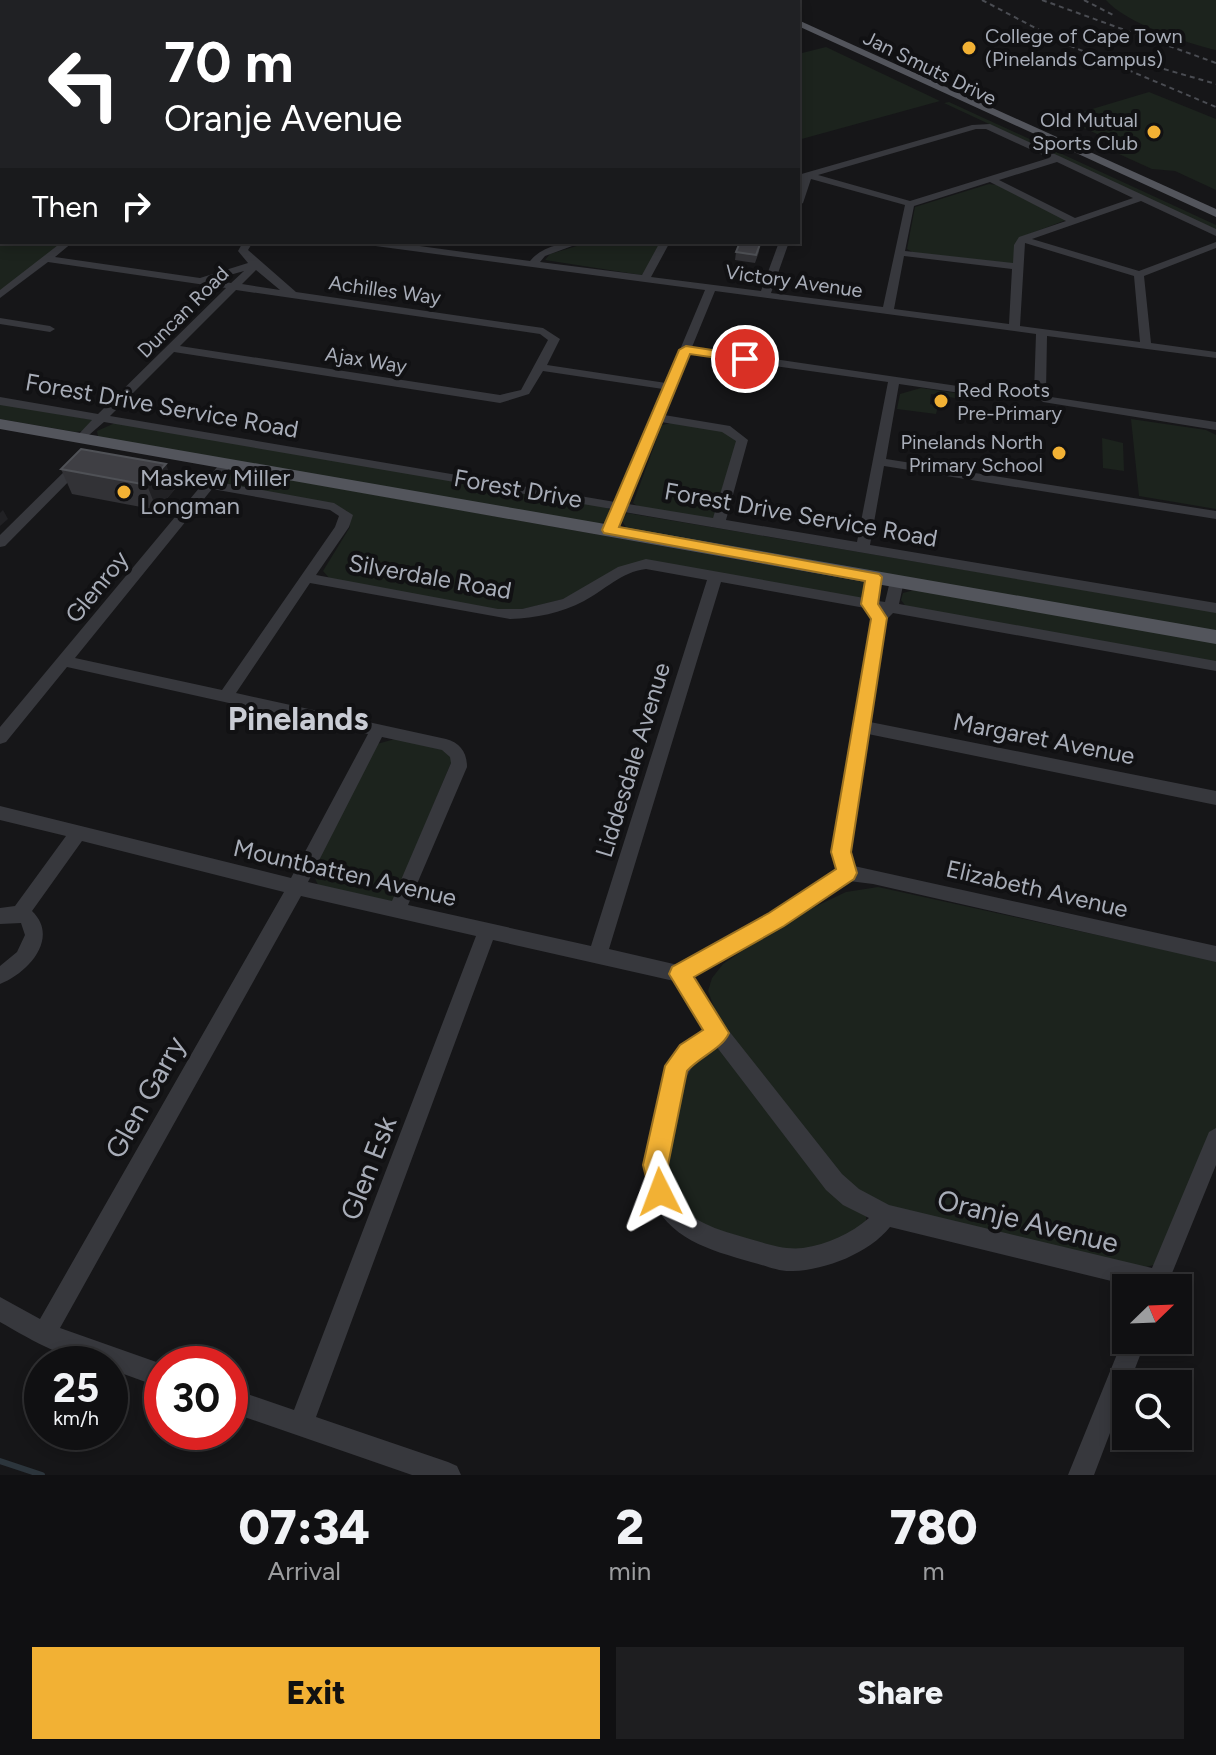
<!DOCTYPE html>
<html lang="en">
<head>
<meta charset="utf-8">
<style>
	:root { --surface:#101012; --page:#1e1e20; --text:#f1f3f6; --muted:#9c9d9f; --line:#303032; --accent:#f2b134 }
	body { margin:0; font-family:Figtree,sans-serif; background:var(--page); color:var(--text); height:100vh; display:flex; flex-direction:column; font-size:30px; white-space:nowrap }
	* { box-sizing:border-box; margin:0 }
	p { font-size:26px; color:var(--muted) }
	.icon { flex:none; width:44px; height:44px; fill:none; stroke:currentColor; stroke-width:2; stroke-linecap:round; stroke-linejoin:round }
	.map { position:relative; height:1475px; overflow:hidden }
	.sheet { display:flex; flex-direction:column; background:var(--surface); flex:1 }
	.sheet>* { flex:none }
	.hud { position:absolute; left:0px; top:0px; width:800px; height:244px; box-shadow:0 4px 12px #0003,0 0 0 2px var(--line); background:#202124; color:#fff; overflow:hidden }
	.needle { width:52px; rotate:67deg }
	.buttons { position:absolute; left:1112px; top:1274px; display:grid; gap:16px }
	.buttons a { display:grid; place-items:center; width:80px; height:80px; border-radius:0px; background:var(--surface); box-shadow:0 4px 12px #0003,0 0 0 2px var(--line); font-size:40px }
	.speed { position:absolute; left:24px; top:1346px; display:flex; gap:16px; font-size:40px; font-weight:700; text-align:center }
	.speed>* { display:grid; place-content:center; width:104px; height:104px; border-radius:50%; background:var(--surface); box-shadow:0 4px 12px #0003,0 0 0 2px var(--line); line-height:1 }
	.speed small { font-size:20px; font-weight:400 }
	.speed .limit { border:12px solid #d22; background:#fff; color:#111 }
	.pin { position:absolute; display:grid; place-items:center; width:68px; height:68px; color:#fff; margin:-34px; border:4px solid #fff; border-radius:50%; box-shadow:0 2px 8px #0007 }
	.me { position:absolute; width:88px; margin:-44px; rotate:357deg; stroke-linejoin:round; filter:drop-shadow(0 0 6px #0008) }
	.turn { display:flex; align-items:center; gap:28px; height:168px; padding:0 32px; font-size:36px }
	.turn .icon { width:104px; height:104px; stroke-width:2.5 }
	.turn b { display:block; font-size:56px; line-height:68px }
	.then { display:flex; align-items:center; height:76px; padding:0 32px; background:#0003; gap:16px; font-size:30px }
	.eta { display:flex; justify-content:space-evenly; align-items:center; height:136px; text-align:center }
	.eta b { font-size:48px; font-weight:800; line-height:56px }
	.button { display:flex; gap:16px; margin-top:auto; padding:16px 32px }
	.button a { flex:1; height:92px; border-radius:0px; background:var(--accent); color:#111; font-size:32px; font-weight:800; line-height:92px; text-align:center }
	.button a+a { background:var(--page); color:var(--text) }
	.map>svg:first-child { display:block }
</style>
</head>
<body>
<div class="map">
<svg width="1216" height="1475" viewBox="0 0 1216 1475">
	<rect width="100%" height="100%" fill="#161618"/>
	<!-- green -->
	<g fill="#1c231d">
		<path d="M1106,0H1216V50C1188,44 1124,22 1106,0Z"/>
		<polygon points="826,47 940,101 798,140 798,54"/>
		<polygon points="1149,92 1216,119 1216,190 1175,171 1152,169 1108,149 1119,144 1062,118"/>
		<polygon points="949,102 1216,225 1216,230 944,103"/>
		<polygon points="989,184 997,185 1066,220 1024,236 1013,264 914,253 907,249 915,207"/>
		<polygon points="4,242 64,242 0,293 0,245"/>
		<polygon points="590,242 664,242 645,274 641,275 545,260 550,254"/>
		<polygon points="921,388 955,393 955,398 931,394 930,404 938,406 936,414 897,409 900,394"/>
		<polygon points="0,404 94,420 83,431 75,432 0,419"/>
		<polygon points="1131,419 1206,430 1216,435 1216,509 1139,496"/>
		<polygon points="115,423 607,507 612,514 609,521 597,524 98,437 97,431"/>
		<polygon points="671,423 734,433 738,437 713,519 639,507 633,503 662,425"/>
		<polygon points="1102,438 1123,443 1124,471 1103,468"/>
		<polygon points="241,471 864,582 869,585 867,598 860,599 649,562 588,593 511,612 331,580 323,571 350,527 347,511 333,505 223,483 227,474"/>
		<polygon points="627,513 1216,612 1216,632 627,529 622,521"/>
		<polygon points="914,590 1216,642 1216,663 907,608 901,600 903,593"/>
		<polygon points="395,739 449,751 453,758 393,902 318,885 311,870 377,744"/>
		<polygon points="878,887 1216,961 1216,1129 1154,1265 1139,1269 876,1203 840,1177 721,1026 708,991 712,978 723,964 789,919 846,892"/>
		<polygon points="716,1045 866,1214 866,1225 803,1256 695,1223 669,1193 662,1169 681,1068"/>
	</g>
	<g fill="none" stroke-linecap="round" stroke-linejoin="round">
		<!-- stream -->
		<polyline stroke="#2c353c" stroke-width="6" points="0,1461 42,1475"/>
		<!-- minor -->
		<g fill="#37383d" fill-rule="evenodd">
			<polygon points="37,0 44,0 45,2 38,2"/>
			<polygon points="62,0 69,0 70,2 63,2"/>
			<rect x="0" y="23" width="2" height="4"/>
			<rect x="0" y="117" width="2" height="4"/>
			<path d="M990,124L1216,229V236L1141,201L1032,239L1139,271L1216,242V248L1144,276L1151,343L1216,352V358L1047,336L1046,392L1051,397L1216,422V430L1043,402L1034,393L1036,334L715,291L692,347L978,389V393L974,395L899,384L886,459L1216,511V519L884,466L870,545L1216,603V613L624,512L617,530L610,534L603,530L612,509L104,422L82,441L76,437L92,420L0,405V397L98,414L226,288L48,262L0,298V290L62,242H73L55,257L200,278L248,263L238,251L243,242H253L248,250L296,292L543,328L560,339L547,365L666,383L705,290L368,245L363,242H390L530,261C542,246 564,242 583,242L545,256L540,262L642,275L660,242H670L651,277L761,291L779,242H789L771,293L883,307L905,205L811,179L803,203L798,206V190L802,180L798,181V175L972,125ZM976,129H986L1049,158L910,201L818,175ZM1057,162L1133,198L1075,218L999,180ZM990,182L1066,221L1019,237L1014,245L1013,263L905,251L914,206ZM1025,243L1134,276L1140,342L1020,326ZM904,256L1012,269L1009,324L894,309ZM256,270L280,290L242,284ZM244,271L231,283L212,280ZM236,290L540,334L548,340L521,390L500,395L180,346ZM174,352L500,403L529,394L543,371L663,389L615,502L110,416ZM689,354L888,382L857,542L726,520L748,440L730,426L664,415ZM661,422L722,432L736,441L713,518L628,504Z"/>
			<rect x="0" y="168" width="2" height="6"/>
			<polygon points="2,237 2,242 6,242 0,245"/>
			<polygon points="0,318 50,326 55,329 50,332 0,324"/>
			<path d="M227,459L233,463L218,482L334,503L353,515L349,527L316,575L498,609H522L563,599L618,567L646,559L864,598L867,577L874,572L881,577L878,601L885,602L890,581L897,576L904,581L899,604L1216,661V671L893,613L886,620L870,722L1216,791V805L868,734L850,852L854,866L1216,946V962L873,884L849,881L782,925L692,977L725,1026L842,1174L859,1189L889,1205L1152,1268L1209,1132L1216,1128V1165L1166,1288H1140L890,1227C869,1253 826,1270 793,1271C778,1272 765,1265 751,1262C710,1250 667,1239 650,1194C641,1168 650,1142 655,1116C664,1076 669,1054 705,1030L674,981L493,940L316,1417L448,1462L457,1466L461,1475H412L230,1412V1388L294,1410L476,936L301,896L60,1328L162,1364V1388L110,1369V1364C72,1364 33,1341 0,1322V1297L40,1319L284,892L82,841L32,911C60,938 28,973 0,984V966L17,952L25,935L21,923L0,924V908L15,906L66,836L0,820V806L291,878L368,734L67,667L6,742L0,744V727L200,487L147,477V471L206,480L223,460ZM212,489L330,510L339,516L335,527L222,690L75,658ZM646,569L707,580L591,946L408,905L467,767C467,752 460,743 446,739L236,693L310,583L510,619C536,618 561,613 584,601C605,590 621,572 646,569ZM721,582L865,608L872,618L832,852L837,870L770,913L678,965L609,949ZM382,737L442,750L450,757L451,763L392,901L308,882ZM716,1046L826,1190L843,1205L869,1218C850,1234 828,1244 803,1248C784,1250 768,1244 750,1239C719,1230 684,1222 671,1189C662,1167 671,1139 676,1117C683,1083 685,1066 716,1046Z"/>
			<polygon points="78,461 84,465 82,468 5,546 0,547 0,535 74,462"/>
			<polygon points="1126,1332 1126,1340 1146,1340 1129,1384 1126,1384 1126,1391 1094,1475 1068,1475"/>
		</g>
		<!-- major -->
		<g fill="#53555c" fill-rule="evenodd">
			<polygon points="744,0 756,0 757,2 746,2"/>
			<polygon points="798,20 1216,209 1216,217 798,26"/>
			<polygon points="0,419 1216,630 1216,644 0,429"/>
		</g>
		<!-- rail -->
		<g stroke="#4a4c52" stroke-width="2" stroke-dasharray="5 4" stroke-linecap="butt">
			<polyline points="982,0 1066,44 1216,107"/>
			<polyline points="1042,0 1216,63"/>
			<polyline points="1084,0 1115,16"/>
			<polyline points="1112,54 1216,84"/>
		</g>
	</g>
	<!-- wall -->
	<g fill="#323236">
		<polygon points="760,244 759,252 755,263 735,260 736,252"/>
		<polygon points="61,469 175,489 157,510 72,494"/>
	</g>
	<!-- shaded-wall -->
	<g fill="#212124">
		<polygon points="166,464 175,489 157,510 147,485"/>
		<polygon points="3,510 8,519 0,526 0,513"/>
	</g>
	<!-- building -->
	<g fill="#3f3f44" stroke="#4f5156" stroke-width="2">
		<polygon points="740,242 760,244 756,255 736,252"/>
		<polygon points="81,449 166,464 147,485 61,469"/>
	</g>
	<!-- route -->
	<path fill="#f2b134" stroke="#9d7322" stroke-width="2" d="M686,346L745,355L752,359L745,362L690,354L619,527L879,574L882,577L878,604L887,618L851,852L857,873L854,879L784,926L694,977L729,1033C722,1049 699,1057 687,1071L668,1165L673,1192L669,1201L660,1204L652,1201L643,1165L665,1066L680,1045L703,1030L669,974L672,967L769,913L836,869L831,852L871,619L861,604L865,581L604,533L602,530L679,350Z"/>
	<!-- markers -->
	<g fill="#f2b134" stroke="#111113" stroke-width="3">
		<circle cx="969" cy="48" r="8"/>
		<circle cx="1154" cy="132" r="8"/>
		<circle cx="941" cy="401" r="8"/>
		<circle cx="1059" cy="453" r="8"/>
		<circle cx="124" cy="492" r="8"/>
	</g>
	<g text-anchor="middle" stroke-width="8" stroke-linejoin="round" paint-order="stroke">
		<!-- far-poi labels -->
		<g font-size="20" fill="#a8adb8" stroke="#111113" text-anchor="start">
			<text x="985" y="43">College of Cape Town<tspan x="985" dy="23">(Pinelands Campus)</tspan></text>
			<text x="1138" y="127" text-anchor="end">Old Mutual<tspan x="1138" dy="23">Sports Club</tspan></text>
			<text x="957" y="397">Red Roots<tspan x="957" dy="23">Pre-Primary</tspan></text>
			<text x="1043" y="449" text-anchor="end">Pinelands North<tspan x="1043" dy="23">Primary School</tspan></text>
		</g>
		<!-- far-street labels -->
		<g font-size="20" fill="#a8adb8" stroke="#111113">
			<text transform="translate(930 68) rotate(26)" y="7">Jan Smuts Drive</text>
			<text transform="translate(794 281) rotate(8)" y="7">Victory Avenue</text>
			<text transform="translate(385 290) rotate(8)" y="7">Achilles Way</text>
			<text transform="translate(183 312) rotate(-45)" y="7">Duncan Road</text>
			<text transform="translate(366 360) rotate(9)" y="7">Ajax Way</text>
		</g>
		<!-- street labels -->
		<g font-size="24" fill="#a8adb8" stroke="#111113">
			<text transform="translate(162 406) rotate(10)" y="8">Forest Drive Service Road</text>
			<text transform="translate(518 489) rotate(10)" y="8">Forest Drive</text>
			<text transform="translate(801 515) rotate(10)" y="8">Forest Drive Service Road</text>
			<text transform="translate(430 577) rotate(10)" y="8">Silverdale Road</text>
			<text transform="translate(97 587) rotate(-51)" y="8">Glenroy</text>
			<text transform="translate(1044 739) rotate(11)" y="8">Margaret Avenue</text>
			<text transform="translate(633 760) rotate(-73)" y="8">Liddesdale Avenue</text>
			<text transform="translate(345 873) rotate(13)" y="8">Mountbatten Avenue</text>
			<text transform="translate(1037 889) rotate(13)" y="8">Elizabeth Avenue</text>
		</g>
		<!-- poi labels -->
		<g font-size="24" fill="#a8adb8" stroke="#111113" text-anchor="start">
			<text x="140" y="486">Maskew Miller<tspan x="140" dy="28">Longman</tspan></text>
		</g>
		<!-- near-street labels -->
		<g font-size="28" fill="#a8adb8" stroke="#111113">
			<text transform="translate(145 1097) rotate(-61)" y="10">Glen Garry</text>
			<text transform="translate(368 1168) rotate(-69)" y="10">Glen Esk</text>
			<text transform="translate(1028 1221) rotate(14)" y="10">Oranje Avenue</text>
		</g>
		<!-- district labels -->
		<g font-size="32" font-weight="bold" fill="#c9ccd4" stroke="#111113">
			<text x="298" y="730">Pinelands</text>
		</g>
	</g>
</svg>
<div class="buttons">
<a><svg class="needle" viewBox="-14 -14 28 28"><path d="M0-13l5 13h-10z" fill="#e53935"/><path d="M0 13l5-13h-10z" fill="#9c9d9f"/></svg></a>
<a><svg class="icon" aria-label="search" viewBox="0 0 24 24"><circle cx="10" cy="10" r="6"/><path d="M15 15l6 6"/></svg></a>
</div>
<div class="speed"><div>25<small>km/h</small></div><div class="limit">30</div></div>
<div class="pin" style="left:745px;top:359px;background:#d93025"><svg class="icon" aria-label="arrive" viewBox="0 0 24 24"><path d="M6 21V4h12l-3 4 3 4H6"/></svg></div>
<svg class="me" style="left:660px;top:1192px" viewBox="-20 -20 40 40"><path d="M0-17L14 15 0 8-14 15z" fill="#f2b134" stroke="#fff" stroke-width="4"/></svg>
<div class="hud">
<div class="turn"><svg class="icon" aria-label="left" viewBox="0 0 24 24"><path d="M17 20v-9H6M10 6l-5 5 5 5"/></svg><div><b>70 m</b>Oranje Avenue</div></div>
<div class="then">Then<svg class="icon" aria-label="right" viewBox="0 0 24 24"><path d="M7 20v-9h11M14 6l5 5-5 5"/></svg></div>
</div>
</div>
<section class="sheet">
<div class="eta">
<div><b>07:34</b><p>Arrival</p></div>
<div><b>2</b><p>min</p></div>
<div><b>780</b><p>m</p></div>
</div>
<div class="button"><a>Exit</a><a>Share</a></div>
</section>
</body>
</html>
